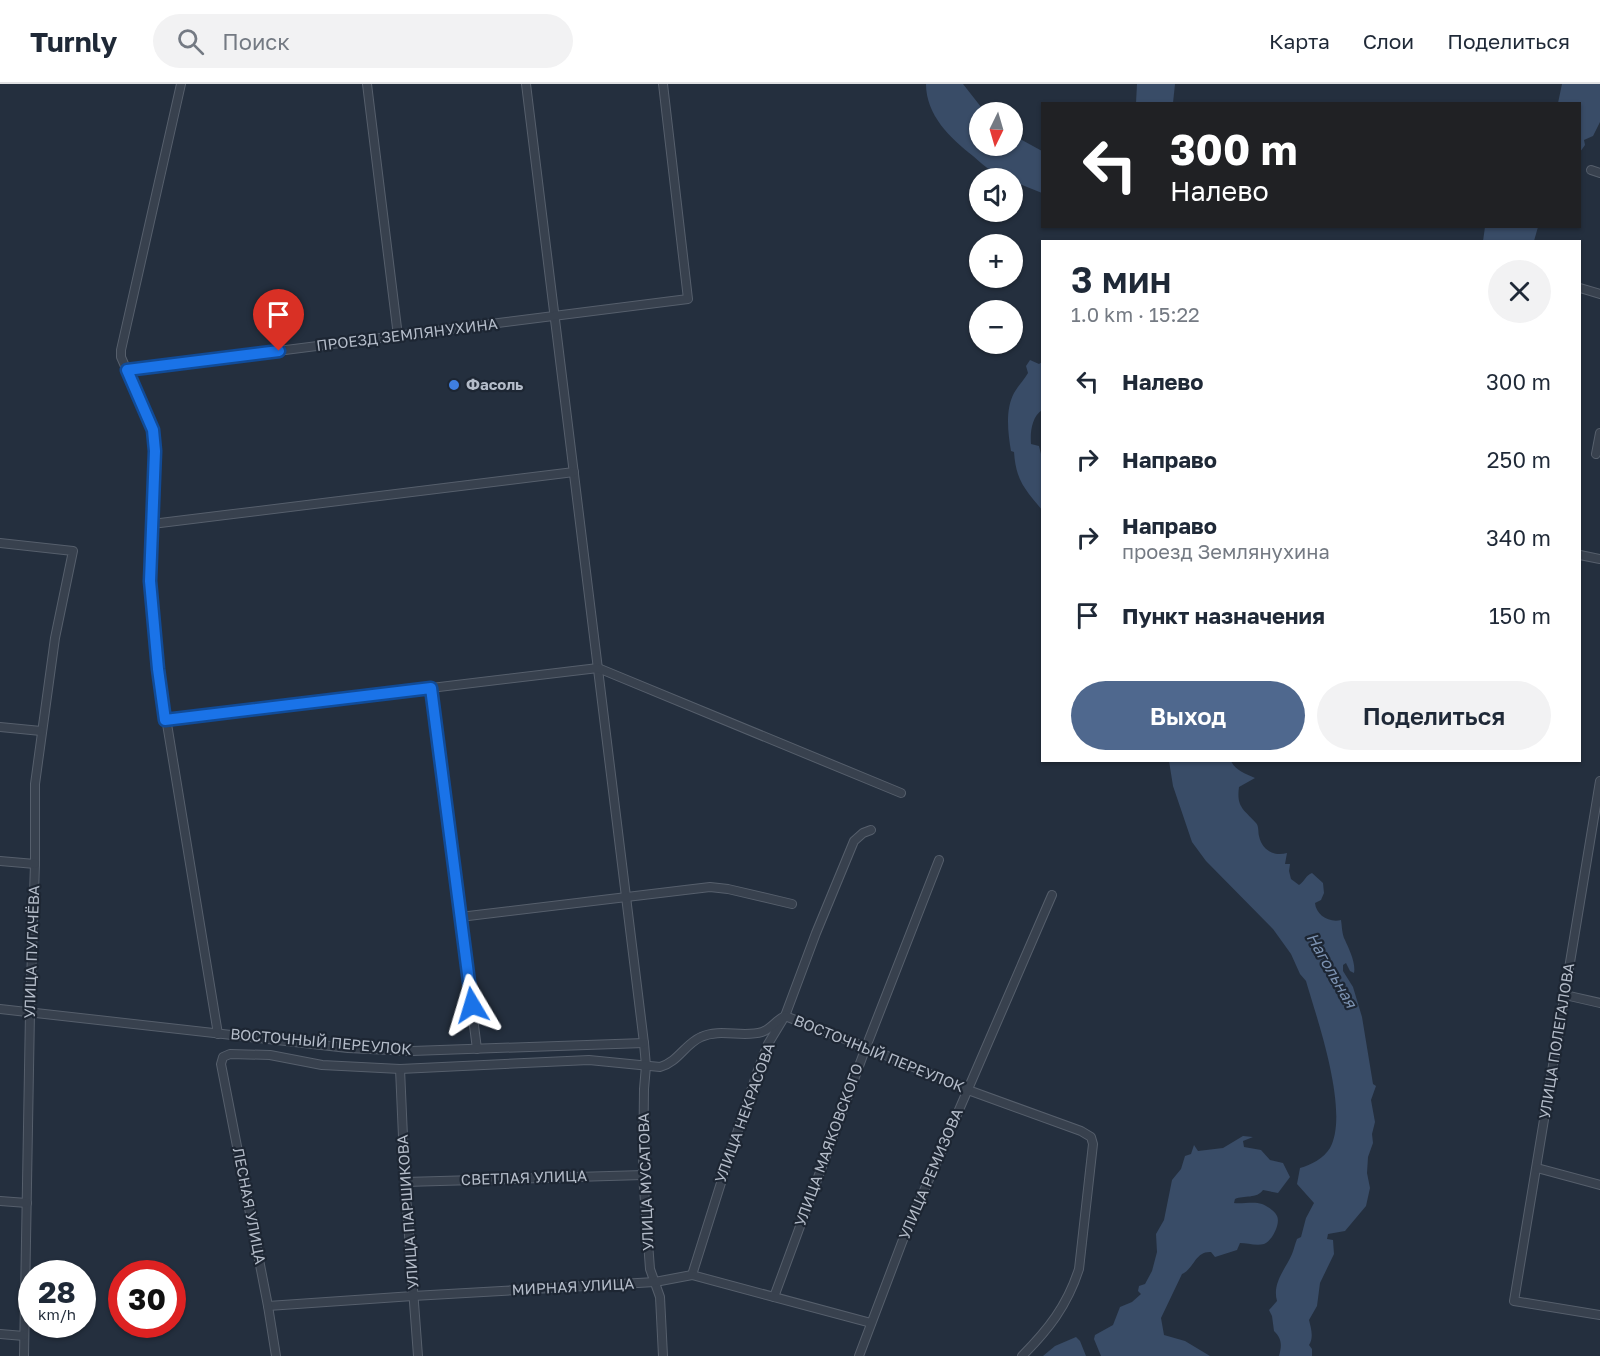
<!DOCTYPE html>
<html lang="ru">
<head>
<meta charset="utf-8">
<style>
	:root { --surface:#fff; --page:#f2f2f3; --text:#1f2937; --muted:#747a83; --line:#e0e1e3; --accent:#4f688e }
	body { margin:0; font-family:"Golos Text",sans-serif; background:var(--page); color:var(--text); height:100vh; display:flex; flex-direction:column; font-size:22px; white-space:nowrap }
	* { box-sizing:border-box; margin:0 }
	p { font-size:20px; color:var(--muted) }
	.icon { flex:none; width:33px; height:33px; fill:none; stroke:currentColor; stroke-width:2; stroke-linecap:round; stroke-linejoin:round }
	.map { position:relative; flex:1; overflow:hidden }
	.drawer { position:absolute; left:1041px; top:156px; width:540px; height:522px; display:flex; flex-direction:column; background:var(--surface); border-radius:0px; box-shadow:0 2px 4px #0004 }
	.drawer>* { flex:none }
	.guide { position:absolute; left:1041px; top:18px; width:540px; height:126px; border-radius:0px; box-shadow:0 2px 4px #0004; background:#202124; color:#fff; overflow:hidden }
	.needle { width:39px; rotate:185deg }
	.controls { position:absolute; left:969px; top:18px; display:grid; gap:12px }
	.controls a { display:grid; place-items:center; width:54px; height:54px; border-radius:50%; background:var(--surface); box-shadow:0 2px 4px #0004; font-size:30px }
	.speed { position:absolute; left:18px; top:1176px; display:flex; gap:12px; font-size:30px; font-weight:700; text-align:center }
	.speed>* { display:grid; place-content:center; width:78px; height:78px; border-radius:50%; background:var(--surface); box-shadow:0 2px 4px #0004; line-height:1 }
	.speed small { font-size:15px; font-weight:400 }
	.speed .limit { border:9px solid #d22; background:#fff; color:#111 }
	.pin { position:absolute; display:grid; place-items:center; width:51px; height:51px; color:#fff; margin:-62px -26px; border-radius:50% 50% 50% 0; rotate:-45deg; box-shadow:0 0 6px #0007 }
	.pin .icon { rotate:45deg }
	.me { position:absolute; width:66px; margin:-33px; rotate:353deg; stroke-linejoin:round; filter:drop-shadow(0 0 4px #0008) }
	.turn { display:flex; align-items:center; gap:21px; height:126px; padding:0 30px; font-size:27px }
	.turn .icon { width:78px; height:78px; stroke-width:2.5 }
	.turn b { display:block; font-size:42px; line-height:51px }
	.round { display:grid; place-items:center; flex:none; width:63px; height:63px; border-radius:32px; background:var(--page) }
	.head { display:flex; align-items:center; justify-content:space-between; height:102px; padding:0 30px }
	h1 { font-size:36px; font-weight:600; line-height:45px }
	.primary-button { display:flex; gap:12px; margin-top:auto; padding:12px 30px }
	.primary-button a { flex:1; height:69px; border-radius:36px; background:var(--accent); color:#fff; font-size:24px; font-weight:600; line-height:69px; text-align:center }
	.primary-button a+a { background:var(--page); color:var(--text) }
	ul { padding:0; list-style:none }
	li { display:flex; align-items:center; gap:18px; height:78px; padding:0 30px }
	li div { flex:1 }
	li b { display:block; font-size:22px }
	li em { font-style:normal }
	header { display:flex; align-items:center; gap:36px; box-sizing:border-box; height:84px; padding:0 30px; background:var(--surface); border-bottom:2px solid var(--line) }
	header strong { font-size:28px }
	nav { display:flex; gap:33px; margin-inline-start:auto; font-size:21px }
	.search { width:420px; height:54px; background:var(--page); display:flex; align-items:center; gap:15px; box-sizing:border-box; padding:0 21px; border-radius:33px; color:var(--muted); font-size:22px }
	.map>svg:first-child { display:block }
</style>
</head>
<body>
<header>
<strong>Turnly</strong>
<div class="search"><svg class="icon" aria-label="search" viewBox="0 0 24 24"><circle cx="10" cy="10" r="6"/><path d="M15 15l6 6"/></svg>Поиск</div>
<nav><a>Карта</a><a>Слои</a><a>Поделиться</a></nav>
</header>
<div class="map">
<svg width="1600" height="1272" viewBox="0 0 1600 1272">
	<rect width="100%" height="100%" fill="#242f3e"/>
	<!-- water -->
	<g fill="#394c67">
		<path d="M926,0H963L985,28H980V62H1012L1013,51L1042,67V109C1025,102 1008,96 992,87C985,83 979,77 973,72C950,54 926,31 926,0Z"/>
		<polygon points="1137,0 1175,0 1173,19 1136,19"/>
		<polygon points="1562,0 1600,0 1600,38 1593,52 1584,56 1585,61 1580,68 1580,20 1558,19"/>
		<polygon points="1485,143 1485,142 1538,143 1534,157 1483,157"/>
		<path d="M1030,276L1039,280L1042,278V326C1032,333 1030,347 1031,360L1039,362L1042,374V426C1025,405 1016,397 1014,368L1011,367C1008,349 1005,326 1014,309C1018,302 1024,296 1028,289L1026,282Z"/>
		<path d="M1169,677H1231C1235,686 1246,690 1255,694L1239,703C1236,724 1245,726 1256,739C1259,742 1258,748 1259,752C1262,766 1274,773 1287,769L1285,780H1290L1289,787L1291,795L1299,801C1305,797 1306,791 1312,789L1323,799L1324,809L1321,816L1315,819C1316,831 1329,839 1341,836C1342,842 1342,851 1345,856C1349,865 1356,879 1354,889L1350,887L1346,879L1343,881V887L1353,903L1362,933L1373,1000L1376,1002L1371,1016L1375,1038L1372,1050L1373,1059L1368,1073L1367,1089L1370,1104L1366,1122L1345,1147L1328,1150L1327,1155L1333,1156L1334,1170L1320,1199L1317,1222L1309,1236C1311,1244 1314,1254 1309,1261L1312,1265V1272H1279C1282,1261 1282,1255 1274,1247L1272,1232L1269,1226L1277,1217C1272,1199 1285,1186 1292,1170C1294,1165 1295,1160 1297,1155L1301,1153L1306,1134L1314,1119L1297,1100L1300,1084C1311,1081 1324,1074 1330,1064C1350,1028 1317,935 1306,897L1300,890L1291,870L1273,845L1206,777L1192,758L1173,702Z"/>
		<path d="M1243,1052L1253,1053L1243,1057L1244,1063L1261,1066L1270,1076L1283,1079L1290,1093L1278,1109L1263,1106C1257,1115 1244,1111 1235,1115L1234,1119C1243,1120 1254,1117 1262,1120C1267,1122 1275,1127 1277,1132C1281,1140 1271,1158 1264,1160C1256,1162 1247,1159 1240,1159L1237,1166L1215,1173L1211,1168C1195,1167 1194,1185 1182,1190L1161,1234L1164,1251L1185,1257L1210,1272H1101L1094,1255L1095,1251L1113,1241L1120,1223L1132,1218L1141,1210L1138,1207L1139,1202L1145,1200L1152,1187L1157,1168L1156,1150L1164,1136L1172,1096L1181,1085L1185,1072L1191,1070L1194,1061L1198,1067L1223,1064Z"/>
		<polygon points="1076,1253 1080,1257 1086,1272 1043,1272 1055,1262"/>
	</g>
	<g fill="none" stroke-linecap="round" stroke-linejoin="round">
		<!-- minor casing -->
		<g stroke="#565f6c" stroke-width="10">
			<g id="minor">
				<polyline points="181,0 121,266 121,273 153,346 155,367 150,497 158,585 218,950"/>
				<polyline points="367,0 398,252"/>
				<polyline points="526,0 644,959 646,982 644,1005 643,1091 650,1185 660,1213 663,1272"/>
				<polyline points="1591,86 1600,89"/>
				<polyline points="1580,204 1600,210"/>
				<polyline points="127,286 688,215 663,0"/>
				<polyline points="1596,370 1600,349"/>
				<polyline points="152,440 574,388"/>
				<polyline points="0,459 73,467 55,554 35,700 35,780 30,928 24,1272"/>
				<polyline points="1580,471 1600,475"/>
				<polyline points="431,604 477,965"/>
				<polyline points="165,636 598,584 901,709"/>
				<polyline points="0,643 41,647"/>
				<polyline points="1600,697 1514,1217 1600,1231"/>
				<polyline points="0,777 35,780"/>
				<polyline points="460,833 710,803 728,805 792,820"/>
				<polyline points="1565,911 1600,919"/>
				<polyline points="0,925 348,964 412,967 644,959"/>
				<polyline points="400,985 405,1098 418,1272"/>
				<polyline points="1537,1084 1600,1101"/>
				<polyline points="405,1098 643,1091"/>
				<polyline points="0,1117 27,1119"/>
				<polyline points="692,1191 731,1067 759,983 768,960 785,932 816,849 854,757 863,749 871,746"/>
				<polyline points="774,1213 866,963 939,776"/>
				<polyline points="268,1222 413,1212 655,1198 692,1191 871,1239"/>
				<polyline points="0,1250 24,1252"/>
				<path d="M276,1272L268,1222L221,980L223,973L230,970L270,971L322,981L400,985L589,976L660,983C678,978 685,960 701,953C720,944 743,954 762,948C771,945 776,936 785,932L866,963L968,1006L1081,1047L1091,1053L1093,1060L1079,1185C1067,1222 1048,1246 1022,1272"/>
				<polyline points="859,1272 904,1153 1052,811"/>
			</g>
		</g>
		<!-- minor -->
		<use href="#minor" stroke="#38414e" stroke-width="8"/>
	</g>
	<g fill="none" stroke-linecap="round" stroke-linejoin="round">
		<!-- route casing -->
		<g stroke="#114b97" stroke-width="15">
			<polyline id="route" points="279,267 127,286 153,346 155,367 150,497 158,585 165,636 431,604 472,921"/>
		</g>
		<!-- route -->
		<use href="#route" stroke="#1a73e8" stroke-width="10"/>
	</g>
	<!-- markers -->
	<circle fill="#3f7fe0" stroke="#1d2633" stroke-width="2" cx="454" cy="301" r="6"/>
	<g text-anchor="middle" stroke-width="4.5" stroke-linejoin="round" paint-order="stroke">
		<!-- street labels -->
		<g font-size="15" fill="#b4bcc9" stroke="#1d2633">
			<text transform="translate(407 251) rotate(-7)" y="5">ПРОЕЗД ЗЕМЛЯНУХИНА</text>
			<text transform="translate(32 868) rotate(-88)" y="5">УЛИЦА ПУГАЧЁВА</text>
			<text transform="translate(1557 957) rotate(-81)" y="5">УЛИЦА ПОЛЕГАЛОВА</text>
			<text transform="translate(321 958) rotate(5)" y="5">ВОСТОЧНЫЙ ПЕРЕУЛОК</text>
			<text transform="translate(879 970) rotate(22)" y="5">ВОСТОЧНЫЙ ПЕРЕУЛОК</text>
			<text transform="translate(745 1029) rotate(-70)" y="5">УЛИЦА НЕКРАСОВА</text>
			<text transform="translate(829 1061) rotate(-70)" y="5">УЛИЦА МАЯКОВСКОГО</text>
			<text transform="translate(931 1090) rotate(-67)" y="5">УЛИЦА РЕМИЗОВА</text>
			<text transform="translate(524 1094) rotate(-2)" y="5">СВЕТЛАЯ УЛИЦА</text>
			<text transform="translate(646 1098) rotate(-92)" y="5">УЛИЦА МУСАТОВА</text>
			<text transform="translate(249 1122) rotate(79)" y="5">ЛЕСНАЯ УЛИЦА</text>
			<text transform="translate(408 1128) rotate(-94)" y="5">УЛИЦА ПАРШИКОВА</text>
			<text transform="translate(573 1203) rotate(-3)" y="5">МИРНАЯ УЛИЦА</text>
		</g>
		<!-- poi labels -->
		<g font-size="15" font-weight="bold" fill="#b4bcc9" stroke="#1d2633" text-anchor="start">
			<text x="466" y="306">Фасоль</text>
		</g>
		<!-- water labels -->
		<g font-size="16" font-style="italic" fill="#7c92b1" stroke="#1d2633">
			<text transform="translate(1332 886) rotate(60)" y="6">Нагольная</text>
		</g>
	</g>
</svg>
<div class="controls">
<a><svg class="needle" viewBox="-14 -14 28 28"><path d="M0-13l5 13h-10z" fill="#e53935"/><path d="M0 13l5-13h-10z" fill="#747a83"/></svg></a>
<a><svg class="icon" aria-label="sound" viewBox="0 0 24 24"><path d="M4 9h4l5-4v14l-5-4H4zM17 9q2 3 0 6"/></svg></a>
<a>+</a>
<a>−</a>
</div>
<div class="speed"><div>28<small>km/h</small></div><div class="limit">30</div></div>
<div class="pin" style="left:279px;top:267px;background:#d93025"><svg class="icon" aria-label="arrive" viewBox="0 0 24 24"><path d="M6 21V4h12l-3 4 3 4H6"/></svg></div>
<svg class="me" style="left:472px;top:921px" viewBox="-20 -20 40 40"><path d="M0-17L14 15 0 8-14 15z" fill="#1a73e8" stroke="#fff" stroke-width="4"/></svg>
<div class="guide">
<div class="turn"><svg class="icon" aria-label="left" viewBox="0 0 24 24"><path d="M17 20v-9H6M10 6l-5 5 5 5"/></svg><div><b>300 m</b>Налево</div></div>
</div>
<section class="drawer">
<div class="head"><div><h1>3 мин</h1><p>1.0 km · 15:22</p></div><a class="round"><svg class="icon" aria-label="close" viewBox="0 0 24 24"><path d="M6 6l12 12M18 6L6 18"/></svg></a></div>
<ul>
<li><svg class="icon" aria-label="left" viewBox="0 0 24 24"><path d="M17 20v-9H6M10 6l-5 5 5 5"/></svg><div><b>Налево</b></div><em>300 m</em></li>
<li><svg class="icon" aria-label="right" viewBox="0 0 24 24"><path d="M7 20v-9h11M14 6l5 5-5 5"/></svg><div><b>Направо</b></div><em>250 m</em></li>
<li><svg class="icon" aria-label="right" viewBox="0 0 24 24"><path d="M7 20v-9h11M14 6l5 5-5 5"/></svg><div><b>Направо</b><p>проезд Землянухина</p></div><em>340 m</em></li>
<li><svg class="icon" aria-label="arrive" viewBox="0 0 24 24"><path d="M6 21V4h12l-3 4 3 4H6"/></svg><div><b>Пункт назначения</b></div><em>150 m</em></li>
</ul>
<div class="primary-button"><a>Выход</a><a>Поделиться</a></div>
</section>
</div>
</body>
</html>
